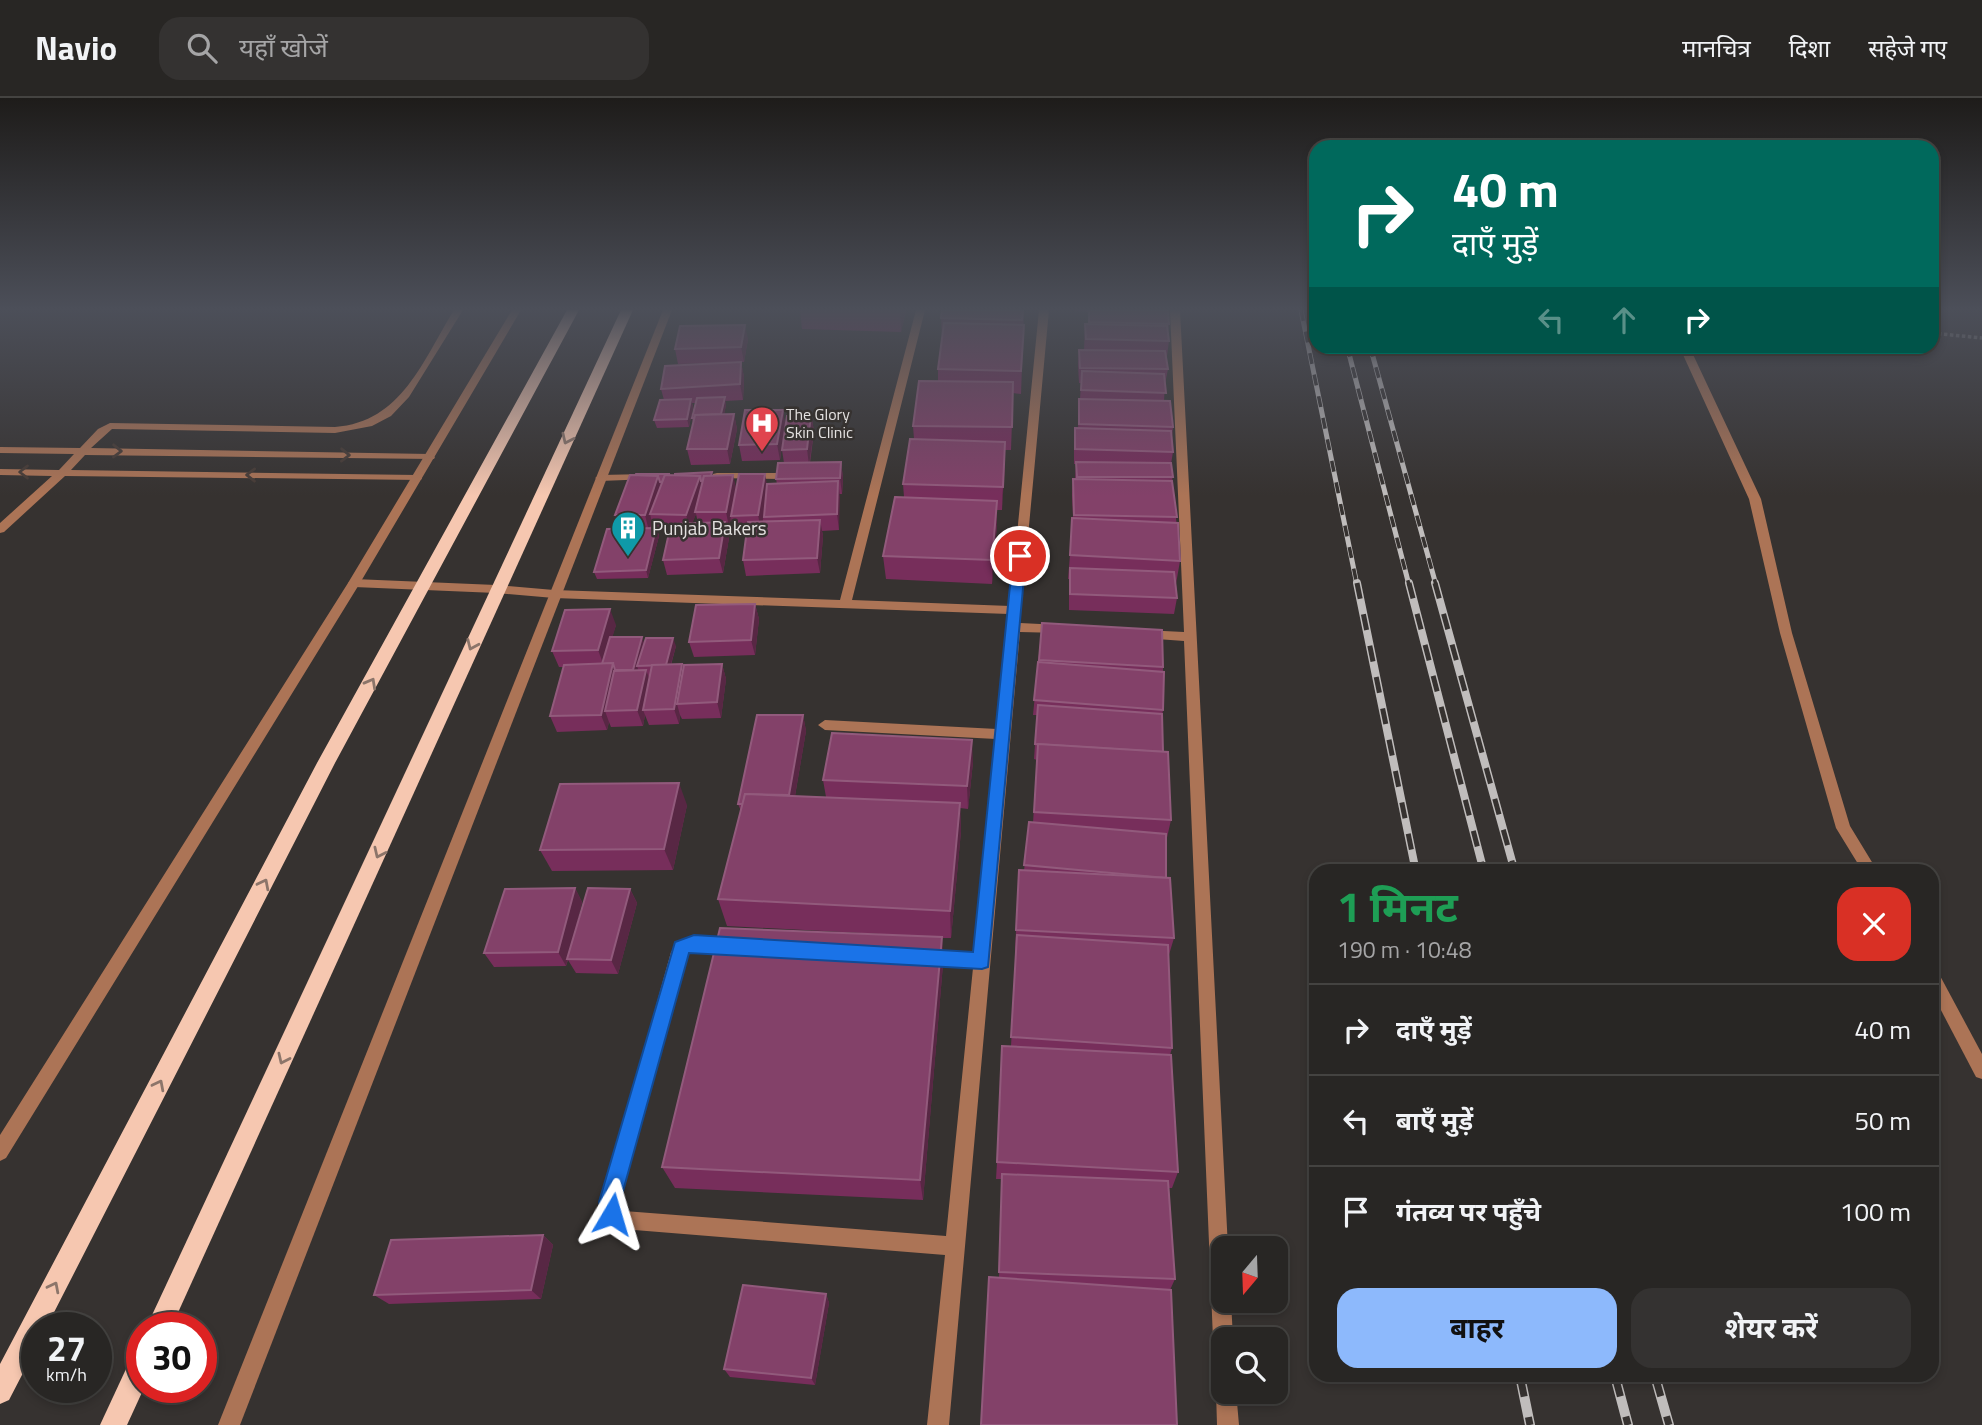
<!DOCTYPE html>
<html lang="hi">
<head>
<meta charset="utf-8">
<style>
	:root { --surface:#282624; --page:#343231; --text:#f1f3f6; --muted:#a5a5a6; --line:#444341; --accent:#8db9fc }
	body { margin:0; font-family:"Titillium Web","Noto Sans Devanagari",sans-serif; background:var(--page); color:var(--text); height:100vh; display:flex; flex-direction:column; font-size:26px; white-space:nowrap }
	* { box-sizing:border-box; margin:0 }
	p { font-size:23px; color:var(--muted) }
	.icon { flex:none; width:38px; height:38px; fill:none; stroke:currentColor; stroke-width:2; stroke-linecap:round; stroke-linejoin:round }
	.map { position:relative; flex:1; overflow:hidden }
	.side { position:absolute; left:1309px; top:766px; width:630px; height:518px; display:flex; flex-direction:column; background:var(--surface); border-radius:21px; box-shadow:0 4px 10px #0003,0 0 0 2px var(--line) }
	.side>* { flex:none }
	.banner { position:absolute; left:1309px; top:42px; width:630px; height:214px; border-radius:21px; box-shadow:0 4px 10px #0003,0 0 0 2px var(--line); background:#00695c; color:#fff; overflow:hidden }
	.needle { width:46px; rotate:199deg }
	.fabs { position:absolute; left:1211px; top:1138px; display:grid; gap:14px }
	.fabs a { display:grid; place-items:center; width:77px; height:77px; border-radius:14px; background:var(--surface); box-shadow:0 4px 10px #0003,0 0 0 2px var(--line); font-size:35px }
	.speed { position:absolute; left:21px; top:1214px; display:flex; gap:14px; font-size:35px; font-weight:700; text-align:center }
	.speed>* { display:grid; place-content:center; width:91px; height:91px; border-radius:50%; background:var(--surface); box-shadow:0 4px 10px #0003,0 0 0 2px var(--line); line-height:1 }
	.speed small { font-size:18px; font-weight:400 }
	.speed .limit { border:10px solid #d22; background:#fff; color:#111 }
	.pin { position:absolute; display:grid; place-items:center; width:60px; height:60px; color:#fff; margin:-30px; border:4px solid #fff; border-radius:50%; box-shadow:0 2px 7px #0007 }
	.me { position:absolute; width:77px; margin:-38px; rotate:7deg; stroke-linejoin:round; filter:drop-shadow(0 0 5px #0008) }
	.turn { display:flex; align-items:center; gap:24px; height:147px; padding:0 28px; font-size:32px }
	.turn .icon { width:91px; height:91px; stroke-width:2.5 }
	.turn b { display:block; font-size:49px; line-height:60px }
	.lanes { display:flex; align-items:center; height:66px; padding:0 28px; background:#0003; justify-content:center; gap:35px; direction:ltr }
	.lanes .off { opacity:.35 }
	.round { display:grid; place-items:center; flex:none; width:74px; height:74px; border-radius:21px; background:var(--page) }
	.overview { display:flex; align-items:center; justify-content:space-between; height:119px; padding:0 28px }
	h1 { font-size:42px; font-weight:700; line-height:52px; color:#1e9e55 }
	.cta { display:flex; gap:14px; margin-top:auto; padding:14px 28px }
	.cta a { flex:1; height:80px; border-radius:21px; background:var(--accent); color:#111; font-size:28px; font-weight:700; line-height:80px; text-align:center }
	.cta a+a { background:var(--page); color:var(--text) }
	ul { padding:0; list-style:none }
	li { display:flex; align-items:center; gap:21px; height:91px; padding:0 28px; border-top:2px solid var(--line) }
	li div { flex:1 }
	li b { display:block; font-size:26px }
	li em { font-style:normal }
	header { display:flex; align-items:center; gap:42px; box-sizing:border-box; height:98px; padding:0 35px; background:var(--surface); border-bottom:2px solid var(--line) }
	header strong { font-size:33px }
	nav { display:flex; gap:38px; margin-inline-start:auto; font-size:24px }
	.search { width:490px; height:63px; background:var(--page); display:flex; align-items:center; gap:18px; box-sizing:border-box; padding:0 24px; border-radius:21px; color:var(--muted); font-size:26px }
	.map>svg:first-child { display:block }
</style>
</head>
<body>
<header>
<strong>Navio</strong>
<div class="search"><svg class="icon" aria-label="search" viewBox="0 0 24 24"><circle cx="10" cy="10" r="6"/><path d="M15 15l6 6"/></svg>यहाँ खोजें</div>
<nav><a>मानचित्र</a><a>दिशा</a><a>सहेजे गए</a></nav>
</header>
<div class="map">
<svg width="1982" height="1327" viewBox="0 0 1982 1327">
	<rect width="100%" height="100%" fill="#363230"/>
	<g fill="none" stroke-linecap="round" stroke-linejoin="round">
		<!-- path -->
		<polyline stroke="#8e8b89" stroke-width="3.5" stroke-dasharray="3.5 2.5" stroke-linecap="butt" points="1932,235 1982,240"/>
		<!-- service -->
		<path fill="#ac7456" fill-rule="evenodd" d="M454,212H463L409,299L391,318L372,328L335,335L112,331L91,350L430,356L435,359L434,361L85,357L71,372L417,377L422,380L421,382L65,378L4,434L0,435V425L52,378L0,377V371L59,372L74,356L0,355V349L80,350L98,331L110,325L335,329C402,324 423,262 454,212Z"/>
		<!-- minor -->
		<g fill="#ac7456" fill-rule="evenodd">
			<path d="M916,212H925L852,502L1010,508L1039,212H1049L1020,525L1060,527L1066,531L1060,535L1020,534L949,1327H927L945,1157L622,1131L605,1123L601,1104L671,854C683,832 711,839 732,840L738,842L740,847L738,852L732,854C718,853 693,846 685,860L619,1104L620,1110L624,1113L946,1138L973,870L927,866L921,864L919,859L921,854L927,852L975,855L996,641L825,632L818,627L825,622L997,631L1007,532L1006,529L1009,516L554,500L496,495L354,489L348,485L354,481L496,487L554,492L840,502Z"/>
			<polygon points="1170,212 1180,212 1228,1150 1223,1150 1223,1202 1231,1202 1233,1241 1223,1241 1223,1251 1216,1248 1213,1241 1184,543 1143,540 1137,536 1143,532 1184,534"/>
			<polygon points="717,375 785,375 790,378 785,381 713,380 713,376"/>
			<polygon points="647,376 651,377 651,381 600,383 595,380 600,377"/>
			<polygon points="1223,1284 1223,1293 1236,1293 1239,1327 1217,1327 1216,1293 1219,1286"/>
		</g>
		<!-- tertiary -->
		<g fill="#ac7456" fill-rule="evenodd">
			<polygon points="512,212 521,212 360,485 6,1060 0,1063 0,1037 348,485"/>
			<polygon points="663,212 672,212 240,1327 218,1327"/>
			<polygon points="1679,248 1689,248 1761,401 1792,535 1850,728 1878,774 1863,774 1836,730 1780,535 1749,401"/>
			<polygon points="1932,872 1938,874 1982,956 1982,981 1976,979 1932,895"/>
		</g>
		<!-- primary -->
		<g fill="#f6c7b0" fill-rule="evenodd">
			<polygon points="567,212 579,212 335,665 46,1230 37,1230 37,1248 9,1302 0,1306 0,1266 317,665"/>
			<polygon points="621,212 633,212 171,1230 146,1230"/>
			<polygon points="142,1252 144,1290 127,1327 100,1327 133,1256"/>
		</g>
		<!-- rail-far2 casing -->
		<g stroke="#c0bdbc" stroke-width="5">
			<g id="rail-far2">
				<polyline points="1301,212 1357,487"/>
				<polyline points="1347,248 1409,487"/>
				<polyline points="1370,248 1436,487"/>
			</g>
		</g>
		<!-- rail-far1 casing -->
		<g stroke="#c0bdbc" stroke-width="8">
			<g id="rail-far1">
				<polyline points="1357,485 1416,774"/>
				<polyline points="1409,485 1484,774"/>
				<polyline points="1435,485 1515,774"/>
			</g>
		</g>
		<!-- rail casing -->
		<g stroke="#c0bdbc" stroke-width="10">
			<g id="rail">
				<polyline points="1520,1278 1530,1327"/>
				<polyline points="1615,1278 1628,1327"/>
				<polyline points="1655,1278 1669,1327"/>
			</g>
		</g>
		<!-- rail-far2 -->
		<use href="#rail-far2" stroke="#363230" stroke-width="3.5" stroke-dasharray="11" stroke-linecap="butt"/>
		<!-- rail-far1 -->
		<use href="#rail-far1" stroke="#363230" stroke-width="5" stroke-dasharray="16" stroke-linecap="butt"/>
		<!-- rail -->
		<use href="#rail" stroke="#363230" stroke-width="7" stroke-dasharray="21" stroke-linecap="butt"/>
	</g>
	<!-- wall -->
	<g fill="#772e5b" fill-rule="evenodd">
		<polygon points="800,212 906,212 901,234 802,231"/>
		<polygon points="1024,212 1021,296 1013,295 1011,352 1005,352 1002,412 997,412 997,426 992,486 886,481 883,458 904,399 903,386 914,341 913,328 938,283 938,271 942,239 941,220"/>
		<polygon points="1076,212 1168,212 1169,226 1168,237 1169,243 1167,258 1166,258 1168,271 1165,286 1164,303 1173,329 1172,338 1173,354 1171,366 1180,463 1176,486 1177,500 1174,516 1069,512 1069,481 1068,481 1073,420 1072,397 1073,381 1075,381 1076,366 1074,366 1074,346 1075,330 1078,331 1079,301 1080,301 1081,285 1079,285 1078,267 1079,252 1084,252 1085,226 1088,226 1088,214 1075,213"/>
		<polygon points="748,241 744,264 741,264 744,279 743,302 725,303 726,307 724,316 734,316 737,331 730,366 691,367 687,351 693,325 692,320 696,305 692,305 693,309 689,329 657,330 654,322 664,302 661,291 725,265 678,266 675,251"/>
		<polygon points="783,312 785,327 780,362 742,363 739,347"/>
		<path d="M811,317L814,333L810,365L841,364L843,380L842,396H839V432L822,433L823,438L820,475L746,478L743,462L747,433H734L731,420L729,429H726L729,440L723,475L667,477L663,462L669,432L657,431L659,438L648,480L597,481L594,474L620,431L615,417L670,377L713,378L736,390L777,386L776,381L784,365L782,352ZM696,416L698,425H692Z"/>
		<polygon points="755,506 759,521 755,557 694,559 689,544"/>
		<polygon points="1042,525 1163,569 1163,612 1162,619 1163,654 1171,722 1166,744 1166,780 1174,840 1168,860 1172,950 1170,957 1178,1074 1172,1090 1169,1090 1175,1181 1170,1192 999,1180 1002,1081 996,1081 997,1064 1011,948 1016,853 1015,853 1019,772 1024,773 1029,724 1033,725 1037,662 1034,661 1037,617 1033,617"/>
		<polygon points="616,527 612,539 644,545 676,548 671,567 682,566 683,570 722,566 726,581 721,620 682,621 680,617 679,626 649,627 645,617 643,628 611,629 609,624 607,632 557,634 550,618 564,569 559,569 552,553"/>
		<polygon points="803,617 806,633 795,698 826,699 823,682 973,664 968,711 960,710 961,733 951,840 942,840 943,866 923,1102 675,1090 662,1069 937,839 727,828 718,801 741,713 738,706"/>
		<polygon points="687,707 673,772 552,773 540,752"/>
		<polygon points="575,790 582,804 568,859 630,791 637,805 618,876 576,875 568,862 566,868 494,869 484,855"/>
		<polygon points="543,1137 553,1147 541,1201 389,1206 374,1197"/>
		<polygon points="826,1196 829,1205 815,1287 730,1279 724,1271"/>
	</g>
	<!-- shaded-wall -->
	<g fill="#582744">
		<polygon points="900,212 906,212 901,234"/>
		<polygon points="745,227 748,241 744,264 741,249"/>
		<polygon points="741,264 744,279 743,302 740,286"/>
		<polygon points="725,299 726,307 722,327 720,319"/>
		<polygon points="691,301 693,309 689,329 687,321"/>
		<polygon points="783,312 785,327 780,362 777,346"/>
		<polygon points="734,316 737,331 730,366 727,351"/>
		<polygon points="811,317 814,333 809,367 807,351"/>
		<polygon points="1005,344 1005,366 1002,412 1003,389"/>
		<polygon points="841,364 843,380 842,396 840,380"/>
		<polygon points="765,376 768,392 761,433 758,417"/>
		<polygon points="733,377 737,393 731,418 729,429 726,414"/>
		<polygon points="658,378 663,394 650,416 652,424 649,433 645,417"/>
		<polygon points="700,378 703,393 695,414 696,416 690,432 686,417"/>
		<polygon points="838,383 840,399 839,432 837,416"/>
		<polygon points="997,403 997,426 992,486 992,462"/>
		<polygon points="820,422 823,438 820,475 817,460"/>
		<polygon points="725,424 729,440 723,475 719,460"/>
		<polygon points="656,430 659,438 648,480 646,472"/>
		<polygon points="755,506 759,521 755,557 751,542"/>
		<polygon points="610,511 616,527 604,568 598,552"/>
		<polygon points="642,539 645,547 637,568 638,571 636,580 633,572"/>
		<polygon points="673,540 676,548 668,576 665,568"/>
		<polygon points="613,565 619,581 605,613 609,624 607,632 601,617"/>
		<polygon points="682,566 687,582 677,606 680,617 679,626 674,611"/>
		<polygon points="722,566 726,581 721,620 717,604"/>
		<polygon points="646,572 652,587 643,612 645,617 643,628 637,612"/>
		<polygon points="803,617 806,633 791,721 788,706"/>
		<polygon points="972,642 973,664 968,711 967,688"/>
		<polygon points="679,685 687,707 673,772 664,751"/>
		<polygon points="960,705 961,733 951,840 950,813"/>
		<polygon points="575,790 582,804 566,868 558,854"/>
		<polygon points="630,791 637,805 618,876 611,862"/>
		<polygon points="942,839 943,866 923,1102 920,1082"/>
		<polygon points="543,1137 553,1147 541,1201 531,1192"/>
		<polygon points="826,1196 829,1205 815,1287 811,1280"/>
	</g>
	<!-- building -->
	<g fill="#834169" stroke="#925a7c" stroke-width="2">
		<polygon points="942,212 1023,212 1022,222 941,220"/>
		<polygon points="1089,212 1168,212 1169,226 1089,224"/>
		<polygon points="944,225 1024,227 1021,273 938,271"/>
		<polygon points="1085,226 1167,228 1169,243 1086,241"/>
		<polygon points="745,227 741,249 675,251 680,228"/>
		<polygon points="1079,252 1165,253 1168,271 1080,270"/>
		<polygon points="741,264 740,286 661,291 665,268"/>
		<polygon points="1082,273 1164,276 1166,295 1081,292"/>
		<polygon points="919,283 1013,284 1012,329 913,328"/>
		<polygon points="725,299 721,316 695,317 695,320 692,320 697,300"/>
		<polygon points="691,301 687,321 654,322 660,302"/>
		<polygon points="1079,301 1170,303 1173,329 1079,326"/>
		<polygon points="745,312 783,312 777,346 739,347"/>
		<polygon points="734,316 727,351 687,351 695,317"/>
		<polygon points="811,317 807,351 782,352 787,318"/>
		<polygon points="1075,330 1171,333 1173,354 1075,351"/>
		<polygon points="910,341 1005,344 1003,389 903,386"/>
		<polygon points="841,364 840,380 776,381 778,365"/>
		<polygon points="1076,364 1171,365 1173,379 1077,379"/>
		<polygon points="712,374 711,378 704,378 703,383 701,383 700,378 675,377 675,376"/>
		<polygon points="636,376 670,376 665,377 662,384 660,384 658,378 635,378"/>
		<polygon points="739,376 765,376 758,417 731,418"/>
		<polygon points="630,377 658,378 645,417 615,417"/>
		<polygon points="665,377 700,378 686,417 650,416"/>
		<polygon points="733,377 726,414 695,414 704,378"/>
		<polygon points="1073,381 1172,383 1177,419 1074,417"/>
		<polygon points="838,383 837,416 764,419 767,386"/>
		<polygon points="895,399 997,403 992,462 883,458"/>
		<polygon points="1072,420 1178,425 1180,463 1070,457"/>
		<polygon points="820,422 817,460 743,462 748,424"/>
		<polygon points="725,424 719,460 663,462 671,426"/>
		<polygon points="656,430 646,472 594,474 607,431"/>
		<polygon points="1070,470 1174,474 1177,500 1070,496"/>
		<polygon points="755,506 751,542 689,544 696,507"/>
		<polygon points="610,511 598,552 552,553 565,512"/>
		<polygon points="1042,525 1162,532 1163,569 1039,562"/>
		<polygon points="610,539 642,539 633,572 615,572 613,565 602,566"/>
		<polygon points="646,540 673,540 666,567 637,568"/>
		<polygon points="1038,564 1164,574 1163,612 1034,602"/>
		<polygon points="613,565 601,617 550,618 564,567"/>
		<polygon points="682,566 674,611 643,612 652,567"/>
		<polygon points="722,566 717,604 677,606 684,567"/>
		<polygon points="646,572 637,612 605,613 614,573"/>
		<polygon points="1038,607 1162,616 1163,654 1035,646"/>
		<polygon points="757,617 803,617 789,697 745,696 743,706 738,706"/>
		<polygon points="832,635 972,642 967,688 823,682"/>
		<polygon points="1038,646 1168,654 1171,722 1034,714"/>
		<polygon points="679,685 664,751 540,752 560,686"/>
		<polygon points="745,696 960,705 950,813 718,801"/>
		<polygon points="1029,724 1166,736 1166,780 1024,767"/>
		<polygon points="1019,772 1170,780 1174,840 1016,832"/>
		<polygon points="575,790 558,854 484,855 505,791"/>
		<polygon points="588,790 630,791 611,862 567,861"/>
		<polygon points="720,830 942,839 920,1082 662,1069"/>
		<polygon points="1017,837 1168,847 1172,950 1011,939"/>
		<polygon points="1002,948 1171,957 1178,1074 997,1064"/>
		<polygon points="1002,1076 1168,1083 1175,1181 999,1174"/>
		<polygon points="543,1137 531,1192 374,1197 391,1142"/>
		<polygon points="989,1179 1171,1192 1177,1327 981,1327"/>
		<polygon points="743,1187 826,1196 811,1280 724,1271"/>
	</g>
	<!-- one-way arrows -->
	<defs><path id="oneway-chevron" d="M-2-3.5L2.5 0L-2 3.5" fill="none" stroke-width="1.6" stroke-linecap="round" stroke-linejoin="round" transform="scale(1.75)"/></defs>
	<g stroke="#8c756a">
		<use href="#oneway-chevron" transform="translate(567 341) rotate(115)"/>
		<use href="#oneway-chevron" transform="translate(472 547) rotate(114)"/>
		<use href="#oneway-chevron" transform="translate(371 585) rotate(-61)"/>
		<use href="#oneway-chevron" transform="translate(379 755) rotate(115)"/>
		<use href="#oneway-chevron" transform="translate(264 786) rotate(-63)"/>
		<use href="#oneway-chevron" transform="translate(283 961) rotate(115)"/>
		<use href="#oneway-chevron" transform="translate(159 987) rotate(-63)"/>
		<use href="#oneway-chevron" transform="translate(54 1189) rotate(-63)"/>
	</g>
	<g stroke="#483c36">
		<use href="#oneway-chevron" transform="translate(117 353) rotate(1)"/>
		<use href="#oneway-chevron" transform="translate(345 357) rotate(1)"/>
		<use href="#oneway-chevron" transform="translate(24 374) rotate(-180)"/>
		<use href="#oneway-chevron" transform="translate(251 377) rotate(-179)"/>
	</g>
	<!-- sky -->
	<linearGradient id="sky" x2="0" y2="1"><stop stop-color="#1e1c1a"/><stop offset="0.53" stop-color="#4c4f59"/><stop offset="1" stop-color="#4c4f59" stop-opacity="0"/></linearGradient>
	<rect width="1982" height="398" fill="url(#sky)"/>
	<!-- route -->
	<polygon fill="#1a73e8" stroke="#114b97" stroke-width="2" points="1020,453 1026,458 988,869 982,871 689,855 620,1104 622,1116 619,1123 612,1126 604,1123 599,1104 675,844 694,837 973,854 1013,458"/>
	<!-- icons -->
	<defs>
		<g id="hospital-pin" transform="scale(1.75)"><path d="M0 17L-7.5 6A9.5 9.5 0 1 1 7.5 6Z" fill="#e0444e" stroke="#363230"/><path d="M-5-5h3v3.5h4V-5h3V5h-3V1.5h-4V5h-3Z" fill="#fff"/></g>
		<g id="building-pin" transform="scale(1.75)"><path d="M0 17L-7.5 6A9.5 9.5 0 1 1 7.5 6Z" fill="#0f9aa8" stroke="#363230"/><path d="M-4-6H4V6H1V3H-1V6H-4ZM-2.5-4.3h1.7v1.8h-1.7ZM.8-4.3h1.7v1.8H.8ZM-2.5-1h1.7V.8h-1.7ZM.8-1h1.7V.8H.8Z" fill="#fff"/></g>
	</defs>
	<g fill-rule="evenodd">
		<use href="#hospital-pin" x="762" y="325"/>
		<use href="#building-pin" x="628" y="430"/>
	</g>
	<g text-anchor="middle" stroke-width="5" stroke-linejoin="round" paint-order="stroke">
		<!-- far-poi labels -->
		<g font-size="16" fill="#e4e1e0" stroke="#363230" text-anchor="start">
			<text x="786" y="322">The Glory<tspan x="786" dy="18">Skin Clinic</tspan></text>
		</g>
		<!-- poi labels -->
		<g font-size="19" fill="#e4e1e0" stroke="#363230" text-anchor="start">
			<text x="652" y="437">Punjab Bakers</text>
		</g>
	</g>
</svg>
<div class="fabs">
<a><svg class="needle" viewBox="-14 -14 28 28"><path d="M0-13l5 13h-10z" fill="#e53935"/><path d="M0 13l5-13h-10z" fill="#a5a5a6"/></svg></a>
<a><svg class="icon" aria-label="search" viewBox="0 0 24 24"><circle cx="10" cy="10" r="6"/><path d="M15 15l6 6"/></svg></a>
</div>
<div class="speed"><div>27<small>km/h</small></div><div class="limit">30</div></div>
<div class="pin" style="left:1020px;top:458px;background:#d93025"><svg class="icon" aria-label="arrive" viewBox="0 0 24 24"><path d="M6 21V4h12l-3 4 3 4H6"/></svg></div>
<svg class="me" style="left:612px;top:1116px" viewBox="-20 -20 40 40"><path d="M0-17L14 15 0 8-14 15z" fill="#1a73e8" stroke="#fff" stroke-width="4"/></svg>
<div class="banner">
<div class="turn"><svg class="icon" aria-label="right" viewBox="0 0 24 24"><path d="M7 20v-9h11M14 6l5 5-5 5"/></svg><div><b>40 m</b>दाएँ मुड़ें</div></div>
<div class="lanes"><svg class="icon off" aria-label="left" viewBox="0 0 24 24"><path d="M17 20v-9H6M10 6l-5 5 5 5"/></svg><svg class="icon off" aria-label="ahead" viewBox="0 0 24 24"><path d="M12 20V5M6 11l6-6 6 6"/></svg><svg class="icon" aria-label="right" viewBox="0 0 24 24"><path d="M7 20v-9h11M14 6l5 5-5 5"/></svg></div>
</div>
<section class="side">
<div class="overview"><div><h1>1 मिनट</h1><p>190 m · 10:48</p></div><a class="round" style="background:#d93025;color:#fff"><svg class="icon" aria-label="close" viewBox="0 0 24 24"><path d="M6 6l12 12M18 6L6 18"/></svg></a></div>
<ul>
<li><svg class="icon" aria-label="right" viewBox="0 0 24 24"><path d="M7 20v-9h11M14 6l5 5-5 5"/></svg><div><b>दाएँ मुड़ें</b></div><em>40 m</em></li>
<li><svg class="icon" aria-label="left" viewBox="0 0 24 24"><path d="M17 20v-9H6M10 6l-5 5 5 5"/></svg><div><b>बाएँ मुड़ें</b></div><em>50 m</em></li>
<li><svg class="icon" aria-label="arrive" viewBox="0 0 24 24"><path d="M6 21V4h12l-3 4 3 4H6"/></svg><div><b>गंतव्य पर पहुँचे</b></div><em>100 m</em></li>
</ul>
<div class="cta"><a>बाहर</a><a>शेयर करें</a></div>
</section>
</div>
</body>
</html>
